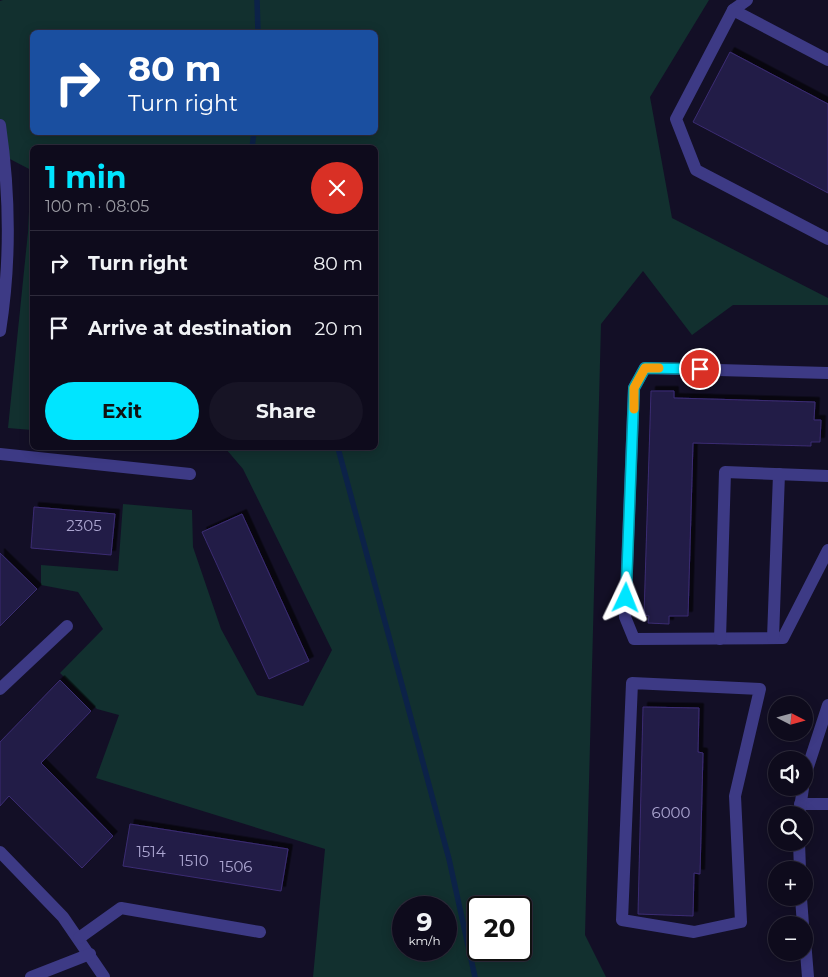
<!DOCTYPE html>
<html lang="en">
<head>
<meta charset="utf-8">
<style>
	:root { --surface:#0e0b1c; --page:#171425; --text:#f1f3f6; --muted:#9b9ba3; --line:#2e2b3b; --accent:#00e5ff }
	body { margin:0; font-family:Montserrat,sans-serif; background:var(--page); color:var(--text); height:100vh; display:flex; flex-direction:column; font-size:19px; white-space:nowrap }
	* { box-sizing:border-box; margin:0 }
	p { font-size:16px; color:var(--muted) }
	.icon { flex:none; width:28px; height:28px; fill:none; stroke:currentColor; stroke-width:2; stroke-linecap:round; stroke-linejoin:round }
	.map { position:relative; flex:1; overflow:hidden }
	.sheet { position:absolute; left:30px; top:145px; width:348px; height:305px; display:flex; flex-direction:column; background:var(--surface); border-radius:8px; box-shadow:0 2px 12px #0003,0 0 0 1px var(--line) }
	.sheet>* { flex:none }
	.banner { position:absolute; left:30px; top:30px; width:348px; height:105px; border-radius:8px; box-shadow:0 2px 12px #0003,0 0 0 1px var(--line); background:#1a4fa0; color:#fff; overflow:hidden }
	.needle { width:32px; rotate:96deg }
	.tools { position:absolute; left:768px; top:696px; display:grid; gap:10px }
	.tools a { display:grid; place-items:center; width:45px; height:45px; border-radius:50%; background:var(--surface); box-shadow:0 2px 12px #0003,0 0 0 1px var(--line); font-size:25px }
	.speed { position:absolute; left:392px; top:896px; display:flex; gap:10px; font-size:25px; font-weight:700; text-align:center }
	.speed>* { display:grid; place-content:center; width:65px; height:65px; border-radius:50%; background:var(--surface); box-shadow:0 2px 12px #0003,0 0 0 1px var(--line); line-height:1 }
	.speed small { font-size:12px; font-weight:400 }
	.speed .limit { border:2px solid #111; border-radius:8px; background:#fff; color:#111 }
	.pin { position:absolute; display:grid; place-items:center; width:42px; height:42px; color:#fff; margin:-21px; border:2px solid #fff; border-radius:50%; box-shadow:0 1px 5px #0007 }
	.me { position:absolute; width:55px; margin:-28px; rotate:2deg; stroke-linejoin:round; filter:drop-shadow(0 0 4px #0008) }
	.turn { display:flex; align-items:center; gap:18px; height:105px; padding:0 15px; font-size:22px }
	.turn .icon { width:65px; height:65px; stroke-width:2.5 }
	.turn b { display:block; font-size:35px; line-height:42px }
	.round { display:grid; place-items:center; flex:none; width:52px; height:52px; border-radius:26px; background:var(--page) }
	.overview { display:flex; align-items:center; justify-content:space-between; height:85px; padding:0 15px }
	h1 { font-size:30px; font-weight:700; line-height:38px; color:var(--accent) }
	.cta { display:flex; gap:10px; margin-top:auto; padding:10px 15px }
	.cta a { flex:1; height:58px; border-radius:30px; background:var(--accent); color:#111; font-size:20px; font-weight:700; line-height:58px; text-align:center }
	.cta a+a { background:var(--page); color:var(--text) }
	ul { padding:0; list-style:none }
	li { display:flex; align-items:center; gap:15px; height:65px; padding:0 15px; border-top:1px solid var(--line) }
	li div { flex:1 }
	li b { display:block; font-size:19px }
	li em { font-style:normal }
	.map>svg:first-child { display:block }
</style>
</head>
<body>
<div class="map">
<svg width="828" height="977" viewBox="0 0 828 977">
	<defs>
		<filter id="shadow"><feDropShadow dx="4.5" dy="-4.5" stdDeviation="0" flood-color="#0009"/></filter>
	</defs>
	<rect width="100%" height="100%" fill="#130f26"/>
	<!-- green -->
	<path fill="#12302f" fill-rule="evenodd" d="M3,0H709L650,97L672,218L828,298V305H733L692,335L643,271L601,324L585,935L606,977H313L325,849L96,778L119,715L97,709L60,673L103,629L78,592L41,585V565L118,571L123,504L192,510L193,547L221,629L257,695L303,706L332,650L243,469L226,449L211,448H375V148H32V430L8,428L28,232L31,170L8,158L0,162V1ZM32,32H375V132H32ZM404,908H446V950H404ZM479,908H521V950H479Z"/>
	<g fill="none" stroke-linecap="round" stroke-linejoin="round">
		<!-- stream -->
		<g stroke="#0c2248" stroke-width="5.5">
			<polyline points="257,0 258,32"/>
			<polyline points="252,148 254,132"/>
			<polyline points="338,448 449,859 475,977"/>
		</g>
	</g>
	<!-- building -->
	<g fill="#241b47" stroke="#3b2d73" filter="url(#shadow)">
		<polygon points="730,52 828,104 828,193 693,122"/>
		<polygon points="651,391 674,391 674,398 815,402 814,420 821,420 820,442 811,442 811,446 693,443 688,616 669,616 669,624 648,623 649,616 644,615"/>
		<polygon points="34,507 115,514 111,555 31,548"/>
		<polygon points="242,514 309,661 269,679 202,532"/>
		<polygon points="0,553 37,589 0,626"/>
		<polygon points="60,680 91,711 41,763 113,836 82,868 9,796 0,806 0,742"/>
		<polygon points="643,707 699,708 698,752 703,753 700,874 694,873 693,916 638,914"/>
		<polygon points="130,824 288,849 281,891 123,866"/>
	</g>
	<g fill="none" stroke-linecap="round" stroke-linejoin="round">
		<!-- minor -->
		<g stroke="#3d3a85" stroke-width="12">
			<polyline points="733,10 747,0"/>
			<polyline points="828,60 733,10 676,119 696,170 828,239"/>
			<path d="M0,125C10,194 11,262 0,331"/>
			<polyline points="828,373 645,368 634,388 625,617 634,639 783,638 828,550"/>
			<polyline points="0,454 190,474"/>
			<polyline points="773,638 779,474"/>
			<polyline points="720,639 725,472 828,476"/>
			<polygon points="632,683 760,689 735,796 741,922 694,932 622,920"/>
			<polyline points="0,689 67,626"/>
			<polyline points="804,779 828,705"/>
			<polyline points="800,804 828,804"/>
			<polyline points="799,815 803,788"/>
			<polyline points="799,842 800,870"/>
			<polyline points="0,852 63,917 104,977"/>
			<polyline points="801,898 803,925"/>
			<polyline points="804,928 808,977"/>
			<polyline points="79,938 121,908 260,932"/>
			<polyline points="31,977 90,954"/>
		</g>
	</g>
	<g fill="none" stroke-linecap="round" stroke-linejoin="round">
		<!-- route casing -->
		<g stroke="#0095a6" stroke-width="12">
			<polyline id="route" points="626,598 634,388 645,368 700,369"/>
		</g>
		<!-- route -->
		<use href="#route" stroke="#00e5ff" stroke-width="9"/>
		<!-- slow -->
		<polyline stroke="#f59e0b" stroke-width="9" points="634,409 634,388 645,368 659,368"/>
	</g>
	<g text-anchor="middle" stroke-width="5" stroke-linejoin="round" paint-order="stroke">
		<!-- number labels -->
		<g font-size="15" fill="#aca6d1">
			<text x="84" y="531">2305</text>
			<text x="671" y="818">6000</text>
			<text x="151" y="857">1514</text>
			<text x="194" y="866">1510</text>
			<text x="236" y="872">1506</text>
		</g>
	</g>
</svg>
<div class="tools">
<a><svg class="needle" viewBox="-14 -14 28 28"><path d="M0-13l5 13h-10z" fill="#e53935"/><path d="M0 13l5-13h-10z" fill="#9b9ba3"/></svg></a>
<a><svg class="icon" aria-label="sound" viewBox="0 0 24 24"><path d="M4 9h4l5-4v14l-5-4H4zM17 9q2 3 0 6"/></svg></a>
<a><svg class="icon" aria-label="search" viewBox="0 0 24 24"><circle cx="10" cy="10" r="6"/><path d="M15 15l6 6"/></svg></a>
<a>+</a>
<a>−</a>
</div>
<div class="speed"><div>9<small>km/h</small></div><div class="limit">20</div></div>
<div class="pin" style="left:700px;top:369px;background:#d93025"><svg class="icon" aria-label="arrive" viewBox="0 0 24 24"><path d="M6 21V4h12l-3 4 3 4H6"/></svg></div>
<svg class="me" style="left:626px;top:598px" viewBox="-20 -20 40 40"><path d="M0-17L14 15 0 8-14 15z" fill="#00e5ff" stroke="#fff" stroke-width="4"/></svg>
<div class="banner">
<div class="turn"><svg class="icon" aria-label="right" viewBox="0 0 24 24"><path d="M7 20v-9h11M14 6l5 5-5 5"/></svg><div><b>80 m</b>Turn right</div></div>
</div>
<section class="sheet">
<div class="overview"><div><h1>1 min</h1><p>100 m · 08:05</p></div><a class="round" style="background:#d93025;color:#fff"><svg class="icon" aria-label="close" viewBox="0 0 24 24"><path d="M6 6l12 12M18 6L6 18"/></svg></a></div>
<ul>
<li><svg class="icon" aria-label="right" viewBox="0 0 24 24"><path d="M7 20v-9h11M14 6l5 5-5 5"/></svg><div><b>Turn right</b></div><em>80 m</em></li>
<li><svg class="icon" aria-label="arrive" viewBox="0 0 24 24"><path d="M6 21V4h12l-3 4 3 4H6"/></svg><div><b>Arrive at destination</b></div><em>20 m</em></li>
</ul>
<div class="cta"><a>Exit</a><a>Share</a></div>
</section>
</div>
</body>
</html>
